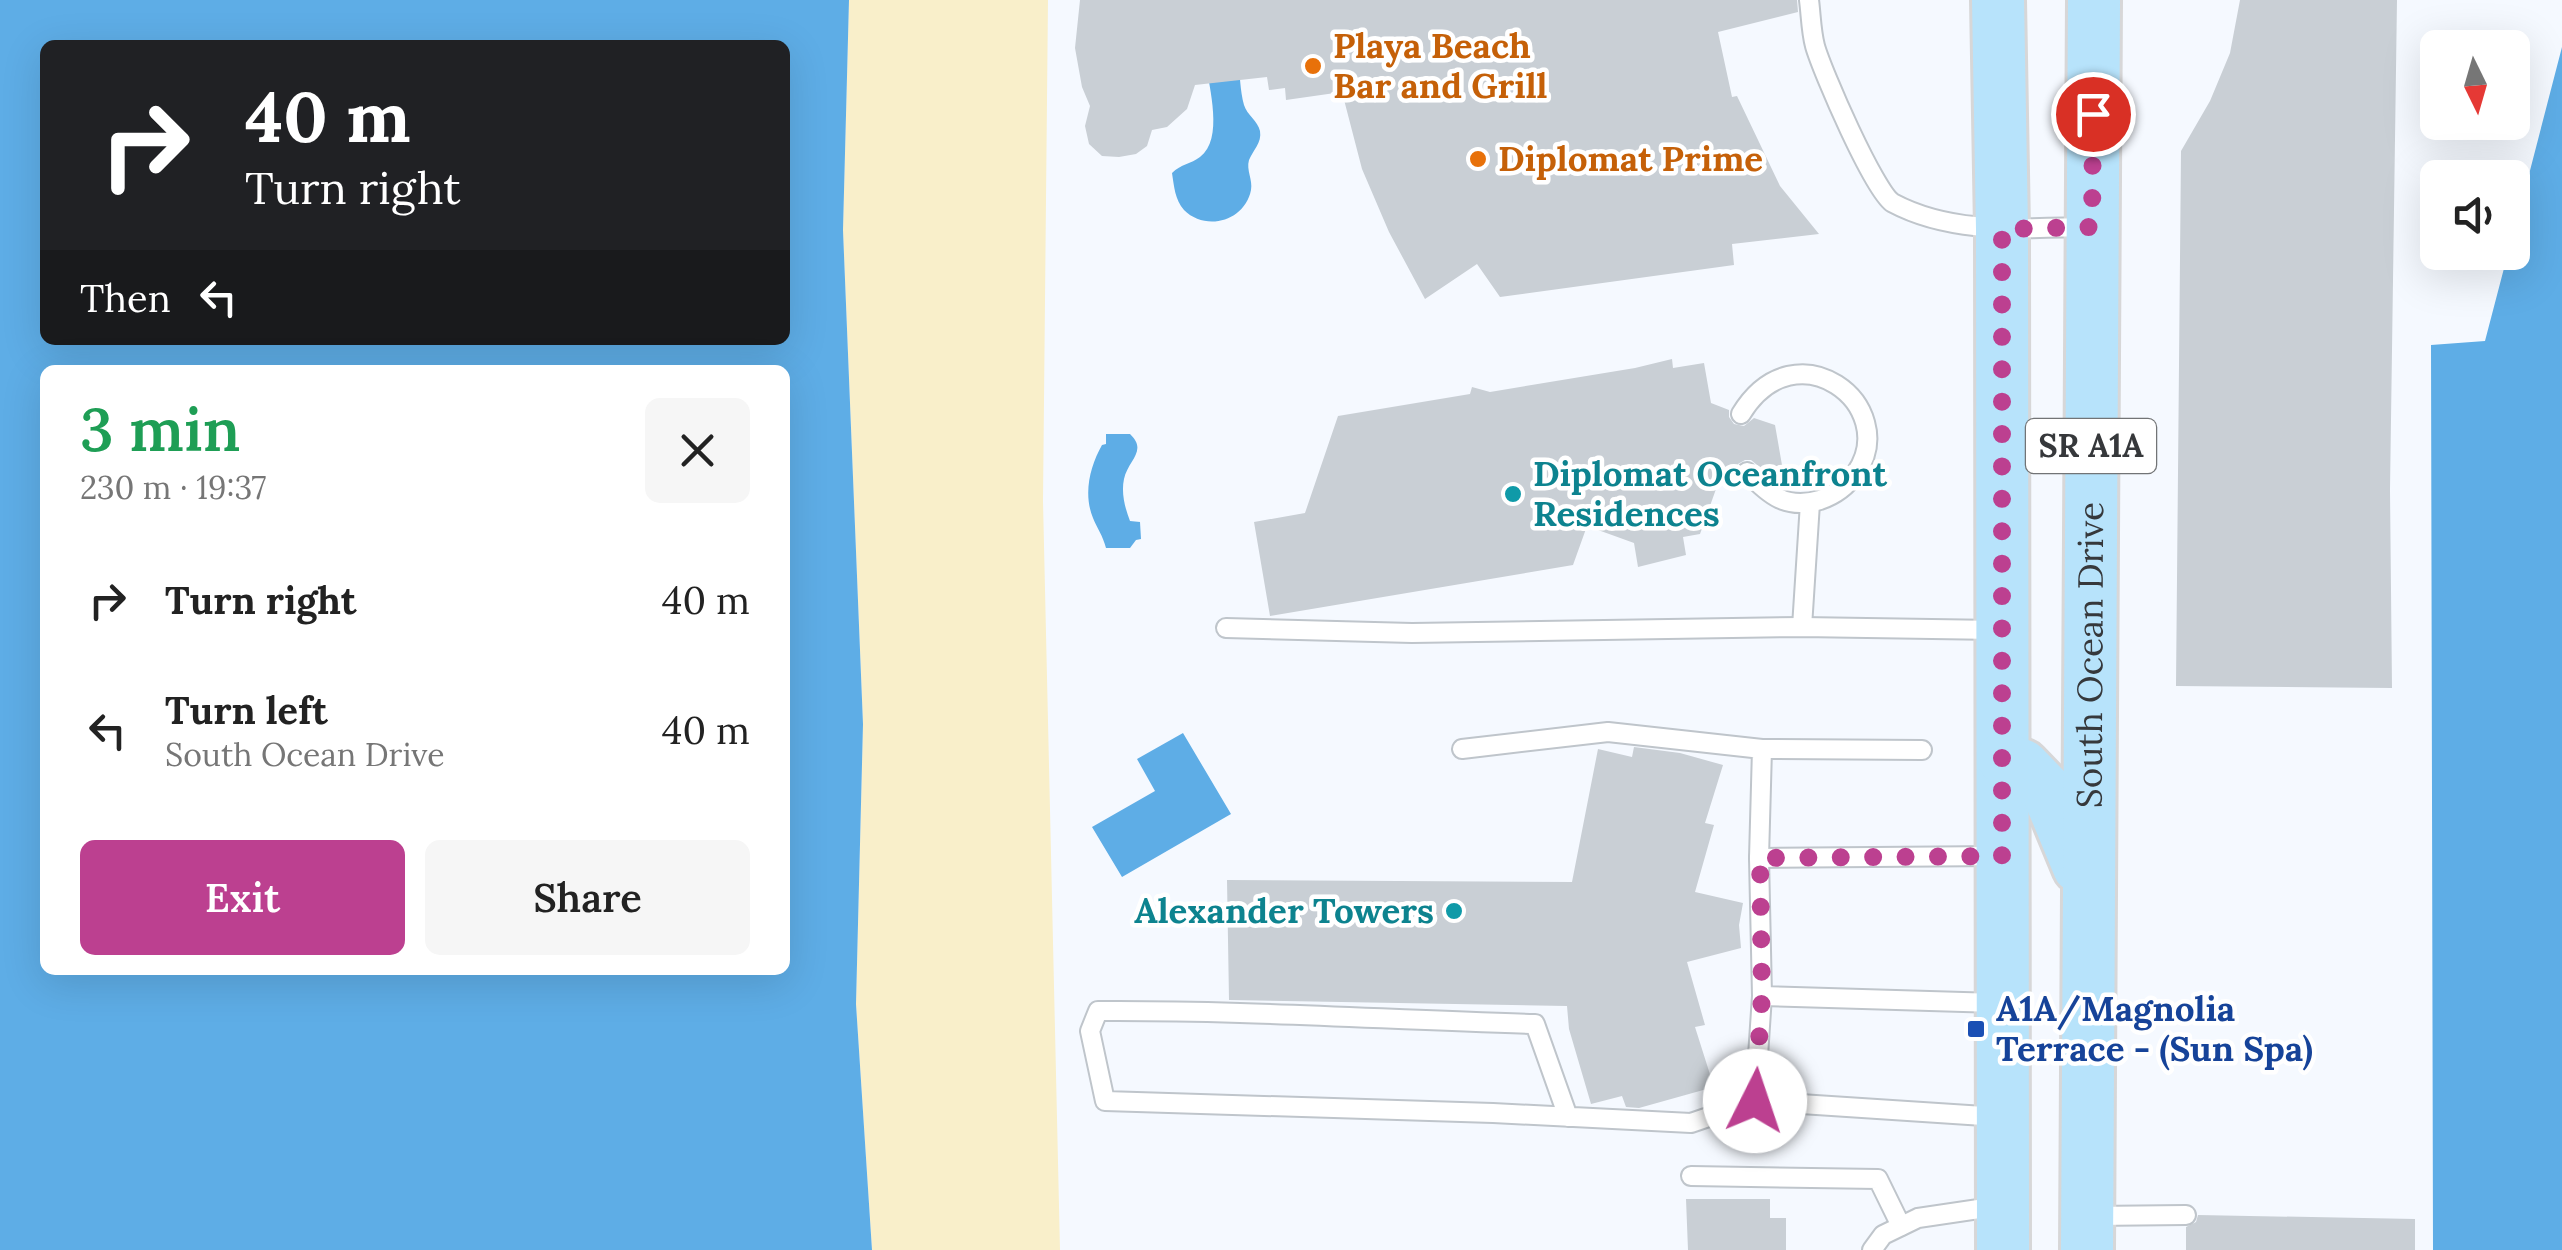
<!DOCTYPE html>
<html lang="en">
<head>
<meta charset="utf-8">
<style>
	:root { --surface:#fff; --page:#f6f6f6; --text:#222; --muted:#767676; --accent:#bc4090 }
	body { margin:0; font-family:Lora,serif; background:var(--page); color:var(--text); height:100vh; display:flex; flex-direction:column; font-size:38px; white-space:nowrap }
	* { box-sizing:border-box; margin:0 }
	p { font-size:32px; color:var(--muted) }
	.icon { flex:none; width:55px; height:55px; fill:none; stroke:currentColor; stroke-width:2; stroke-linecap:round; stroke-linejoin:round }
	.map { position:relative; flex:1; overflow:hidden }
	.details { position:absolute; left:40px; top:365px; width:750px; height:610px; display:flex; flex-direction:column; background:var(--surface); border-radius:15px; box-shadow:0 10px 40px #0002 }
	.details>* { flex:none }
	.guide { position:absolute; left:40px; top:40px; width:750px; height:305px; border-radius:15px; box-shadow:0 10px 40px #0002; background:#202124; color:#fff; overflow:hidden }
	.needle { width:65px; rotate:175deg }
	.buttons { position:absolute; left:2420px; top:30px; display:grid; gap:20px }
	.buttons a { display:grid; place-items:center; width:110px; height:110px; border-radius:15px; background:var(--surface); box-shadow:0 10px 40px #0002; font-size:50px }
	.pin { position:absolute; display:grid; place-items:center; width:85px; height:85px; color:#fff; margin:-42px; border:5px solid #fff; border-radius:50%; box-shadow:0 2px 10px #0007 }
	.me { position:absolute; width:110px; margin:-55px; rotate:4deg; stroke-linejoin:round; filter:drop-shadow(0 0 8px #0008) }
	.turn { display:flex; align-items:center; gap:35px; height:210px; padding:0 40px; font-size:45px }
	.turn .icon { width:130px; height:130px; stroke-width:2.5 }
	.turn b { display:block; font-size:70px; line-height:85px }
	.then { display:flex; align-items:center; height:95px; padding:0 40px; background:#0003; gap:20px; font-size:38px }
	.round { display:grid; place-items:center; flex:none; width:105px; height:105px; border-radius:15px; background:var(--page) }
	.head { display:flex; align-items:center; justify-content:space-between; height:170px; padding:0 40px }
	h1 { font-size:60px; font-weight:600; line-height:75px; color:#1e9e55 }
	.button { display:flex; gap:20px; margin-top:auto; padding:20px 40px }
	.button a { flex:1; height:115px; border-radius:15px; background:var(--accent); color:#fff; font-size:40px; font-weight:600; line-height:115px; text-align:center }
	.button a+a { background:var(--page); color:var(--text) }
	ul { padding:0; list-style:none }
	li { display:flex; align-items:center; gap:30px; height:130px; padding:0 40px }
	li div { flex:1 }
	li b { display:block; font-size:38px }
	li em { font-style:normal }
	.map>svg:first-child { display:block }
</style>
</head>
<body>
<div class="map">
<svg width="2562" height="1250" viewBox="0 0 2562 1250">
	<rect width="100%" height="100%" fill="#f5f9ff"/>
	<!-- sand -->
	<polygon fill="#f9efca" points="849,0 1048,0 1043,501 1060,1250 872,1250 856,1004 863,724 843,230"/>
	<!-- water -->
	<g fill="#5eade6" fill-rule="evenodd">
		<path d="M0,0H849L843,230L863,724L856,1004L872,1250H0ZM785,45V340H45V45ZM45,370H785V970H45Z"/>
		<polygon points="2562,47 2562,1250 2433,1250 2431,345 2485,341 2508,253 2512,252 2513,236"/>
		<path d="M1238,58C1240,73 1240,91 1244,105C1247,115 1258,121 1260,131C1262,143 1253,150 1249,160C1246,170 1253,180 1251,190C1245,221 1206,232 1184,210C1175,200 1174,186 1172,173C1181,164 1191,164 1200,157C1224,139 1209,88 1206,63Z"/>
		<path d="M1106,434H1130C1148,451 1128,460 1124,479C1121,493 1125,508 1130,521L1140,522L1141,539L1136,540L1130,548H1106C1103,536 1097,528 1093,518C1083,494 1090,466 1102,445L1106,444Z"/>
		<polygon points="1183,733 1231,814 1122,877 1092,827 1155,791 1137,759"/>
	</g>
	<!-- building -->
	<g fill="#c9cfd5">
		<polygon points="1080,0 1797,0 1798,12 1718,32 1732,97 1737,96 1780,186 1819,234 1732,244 1734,265 1500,297 1477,264 1425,299 1389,232 1362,169 1342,92 1286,100 1285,88 1269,90 1267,77 1195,85 1187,109 1167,127 1152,130 1147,146 1136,154 1119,157 1102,156 1089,144 1085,126 1090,106 1082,87 1075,48"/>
		<polygon points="2240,0 2397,0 2390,490 2392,688 2176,686 2181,151 2210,101 2230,53"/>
		<polygon points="1672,359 1673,368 1704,363 1711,403 1729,410 1729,417 1734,424 1744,426 1754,418 1775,425 1782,465 1762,469 1751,460 1745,460 1738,464 1735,473 1721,475 1700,534 1683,537 1686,555 1638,567 1634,543 1587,526 1573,565 1270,616 1254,522 1305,513 1338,416 1470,394 1472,387 1490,392 1635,368"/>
		<polygon points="1634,747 1680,753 1723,765 1705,823 1714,825 1695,892 1743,903 1739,925 1741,948 1687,962 1705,1025 1695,1027 1714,1087 1639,1108 1626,1107 1622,1096 1591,1104 1569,1029 1567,1006 1229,1000 1227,880 1572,882 1598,749 1632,757"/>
		<polygon points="1686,1199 1770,1199 1770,1218 1786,1218 1786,1250 1688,1250"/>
		<polygon points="2198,1215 2415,1219 2415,1250 2186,1250 2186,1227 2196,1222"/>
	</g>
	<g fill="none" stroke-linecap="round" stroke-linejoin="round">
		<!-- service casing -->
		<g stroke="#bfc5cb" stroke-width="22">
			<g id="service">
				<path d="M1809,0C1811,15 1811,31 1815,46C1822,71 1875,193 1893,203C1953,235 2025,228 2090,227"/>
				<path d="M1741,414C1796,324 1902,406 1856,473C1847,486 1835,495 1820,500C1786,510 1769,495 1747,472"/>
				<polyline points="1802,627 1810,503"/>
				<polyline points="1226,628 1412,633 1802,627 1997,630"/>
				<polyline points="1462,749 1608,732 1762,749 1759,858 1762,996 1997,1003"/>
				<polyline points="1762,749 1922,750"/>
				<polyline points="1759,858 1999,856"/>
				<polyline points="1762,996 1755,1101 1999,1117"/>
				<path d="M1568,1117L1535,1024C1390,1020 1244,1010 1098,1011L1090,1031L1105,1101L1493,1113L1691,1123L1755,1101"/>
				<polyline points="1691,1176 1878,1179 1901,1226"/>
				<polyline points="2092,1216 2186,1215"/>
				<polyline points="1872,1250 1883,1235 1918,1218 1999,1206"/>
			</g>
		</g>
		<!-- primary casing -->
		<g stroke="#d7d7d8" stroke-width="58">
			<g id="primary">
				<polyline points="1998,0 2002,229 2003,1250"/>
				<polyline points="2003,758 2023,766 2048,792 2079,867"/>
				<path id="s1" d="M2087,1250L2094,0"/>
			</g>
		</g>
		<!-- service -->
		<use href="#service" stroke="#fff" stroke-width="18"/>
		<!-- primary -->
		<use href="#primary" stroke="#b7e3fb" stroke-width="52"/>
	</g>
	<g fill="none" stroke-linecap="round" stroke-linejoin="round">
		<!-- route -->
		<polyline stroke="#bc4090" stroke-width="18" stroke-dasharray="0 32.4" points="1755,1101 1762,996 1760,858 2002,856 2002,229 2092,227 2093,114"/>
	</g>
	<!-- markers -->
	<g fill="#e8710a" stroke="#fff" stroke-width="4">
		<circle cx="1313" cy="66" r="10"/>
		<circle cx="1478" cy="159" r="10"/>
	</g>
	<g fill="#0f9aa8" stroke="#fff" stroke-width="4">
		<circle cx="1513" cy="494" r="10"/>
		<circle cx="1454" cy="911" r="10"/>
	</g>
	<rect fill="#1a4fb4" stroke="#fff" stroke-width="4" x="1966" y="1019" width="20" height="20" rx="5"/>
	<g text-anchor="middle" stroke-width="9" stroke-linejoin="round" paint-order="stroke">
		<!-- shield labels -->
		<rect fill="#fff" stroke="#727476" stroke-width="2.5" x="2026" y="419" width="130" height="54" rx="8"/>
		<g font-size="32" font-weight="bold" fill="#36383b">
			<text x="2091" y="457">SR A1A</text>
		</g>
		<!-- food labels -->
		<g font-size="35" font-weight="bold" fill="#c56008" stroke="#fff" text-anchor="start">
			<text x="1333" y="58">Playa Beach<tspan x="1333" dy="40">Bar and Grill</tspan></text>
			<text x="1498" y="171">Diplomat Prime</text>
		</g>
		<!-- culture labels -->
		<g font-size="35" font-weight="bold" fill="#0d838f" stroke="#fff" text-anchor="start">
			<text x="1533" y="486">Diplomat Oceanfront<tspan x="1533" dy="40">Residences</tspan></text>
			<text x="1434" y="923" text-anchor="end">Alexander Towers</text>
		</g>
		<!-- street labels -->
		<g font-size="35" fill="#36383b" stroke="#fff">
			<text dy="12" stroke="none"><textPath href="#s1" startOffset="595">South Ocean Drive</textPath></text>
		</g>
		<!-- transit labels -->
		<g font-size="35" font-weight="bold" fill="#164399" stroke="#fff" text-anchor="start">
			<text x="1996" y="1021">A1A/Magnolia<tspan x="1996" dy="40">Terrace - (Sun Spa)</tspan></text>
		</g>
	</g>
</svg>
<div class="buttons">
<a><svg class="needle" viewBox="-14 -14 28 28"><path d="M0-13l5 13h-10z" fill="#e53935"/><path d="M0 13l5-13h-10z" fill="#767676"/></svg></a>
<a><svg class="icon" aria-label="sound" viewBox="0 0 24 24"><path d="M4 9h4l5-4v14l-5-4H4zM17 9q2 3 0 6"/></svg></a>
</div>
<div class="pin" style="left:2093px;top:114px;background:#d93025"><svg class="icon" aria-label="arrive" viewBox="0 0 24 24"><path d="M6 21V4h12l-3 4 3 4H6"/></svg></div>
<svg class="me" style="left:1755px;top:1101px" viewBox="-20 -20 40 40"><circle r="19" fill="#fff"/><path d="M0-13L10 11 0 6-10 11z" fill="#bc4090"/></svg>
<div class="guide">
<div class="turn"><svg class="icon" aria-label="right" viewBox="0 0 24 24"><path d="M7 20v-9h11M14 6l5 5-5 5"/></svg><div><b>40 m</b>Turn right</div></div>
<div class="then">Then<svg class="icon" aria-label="left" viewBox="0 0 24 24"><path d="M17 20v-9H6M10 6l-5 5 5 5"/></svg></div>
</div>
<section class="details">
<div class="head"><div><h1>3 min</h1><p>230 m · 19:37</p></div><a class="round"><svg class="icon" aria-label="close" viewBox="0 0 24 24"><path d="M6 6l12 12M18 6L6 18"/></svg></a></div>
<ul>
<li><svg class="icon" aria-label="right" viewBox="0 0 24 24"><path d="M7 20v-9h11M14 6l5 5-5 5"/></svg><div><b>Turn right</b></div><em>40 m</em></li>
<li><svg class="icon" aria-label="left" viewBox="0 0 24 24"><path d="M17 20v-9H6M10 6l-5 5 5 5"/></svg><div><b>Turn left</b><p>South Ocean Drive</p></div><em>40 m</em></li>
</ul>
<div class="button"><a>Exit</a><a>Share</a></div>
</section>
</div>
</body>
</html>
